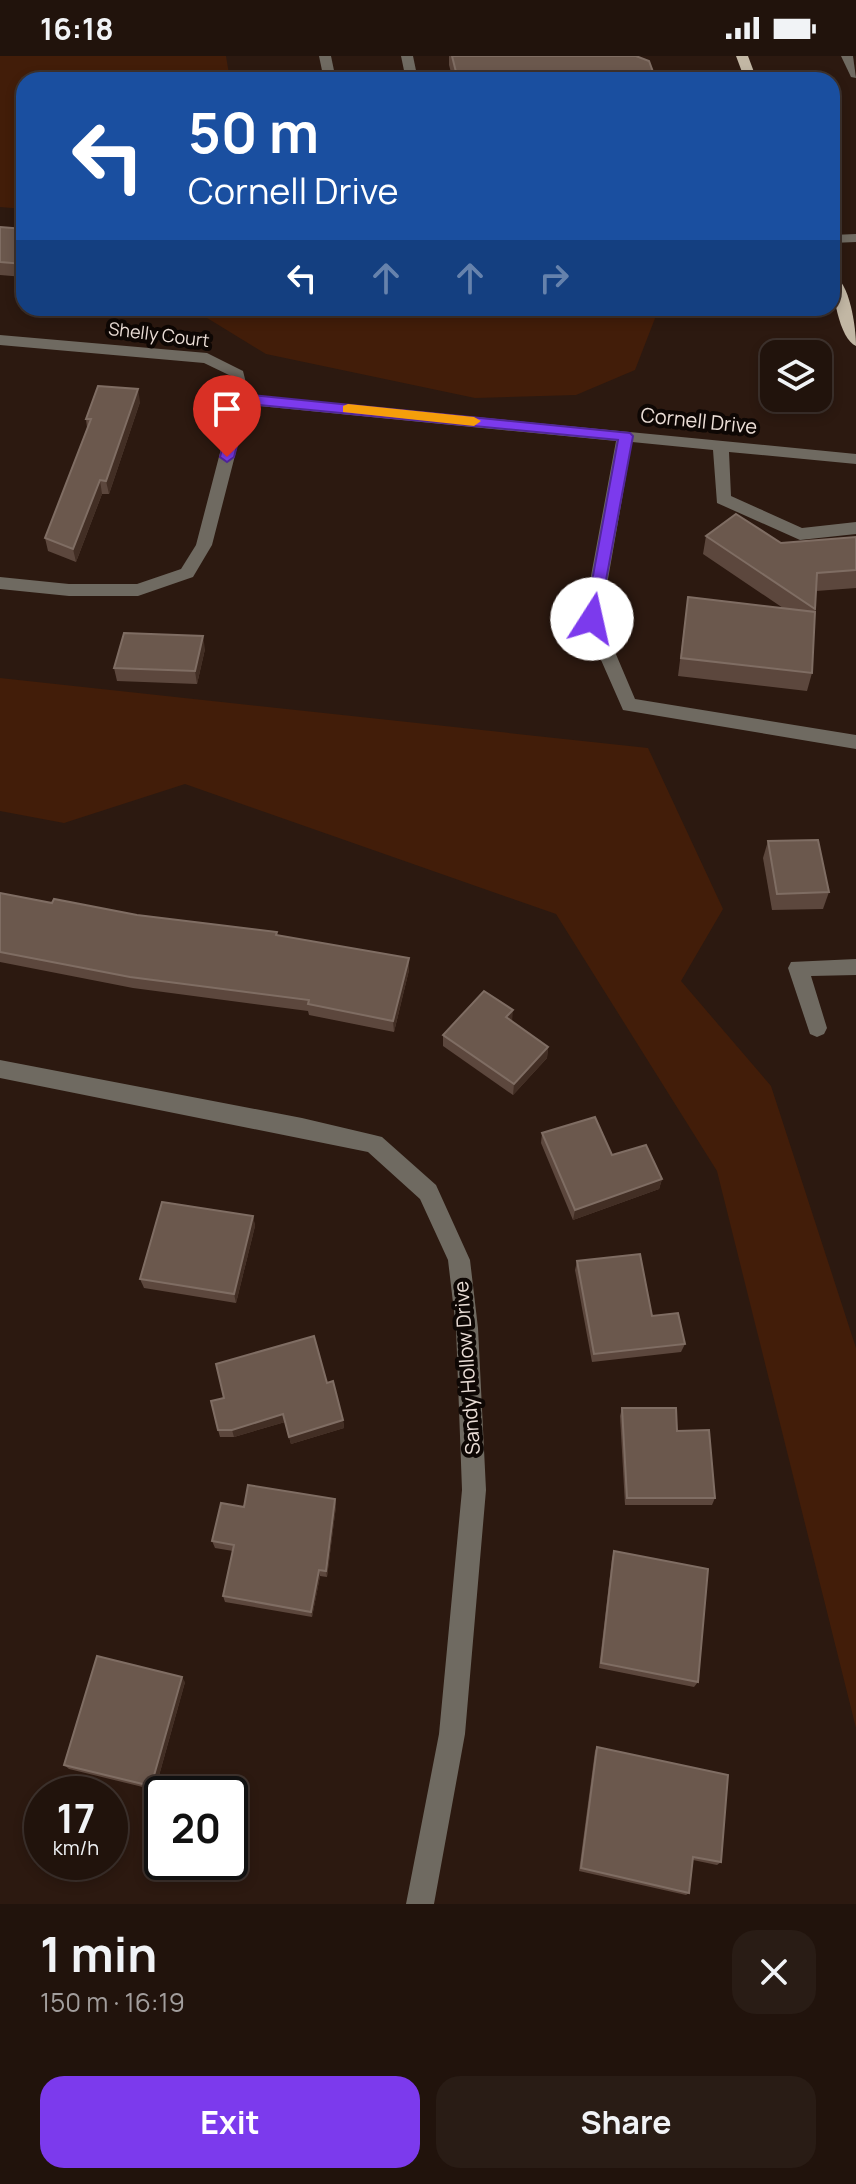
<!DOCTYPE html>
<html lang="en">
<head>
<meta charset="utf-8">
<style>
	:root { --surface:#21130c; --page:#291c15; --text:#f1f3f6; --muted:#a29e9d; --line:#3e322d; --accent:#7c3aed }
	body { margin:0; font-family:Manrope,sans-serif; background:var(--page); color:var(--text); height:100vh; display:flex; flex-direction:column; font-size:30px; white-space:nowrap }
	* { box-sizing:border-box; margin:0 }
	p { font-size:26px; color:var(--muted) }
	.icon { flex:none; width:44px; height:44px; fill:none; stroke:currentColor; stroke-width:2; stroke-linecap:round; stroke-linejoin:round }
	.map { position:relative; height:1848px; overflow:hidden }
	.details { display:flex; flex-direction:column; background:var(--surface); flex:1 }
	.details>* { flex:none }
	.hud { position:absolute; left:16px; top:16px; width:824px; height:244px; border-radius:24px; box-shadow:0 4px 12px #0003,0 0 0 2px var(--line); background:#1a4fa0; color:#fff; overflow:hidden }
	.tools { position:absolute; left:760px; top:284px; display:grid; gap:16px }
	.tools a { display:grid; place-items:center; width:72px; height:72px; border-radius:16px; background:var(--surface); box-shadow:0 4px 12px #0003,0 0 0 2px var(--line); font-size:40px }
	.speed { position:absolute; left:24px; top:1720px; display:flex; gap:16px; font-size:40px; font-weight:700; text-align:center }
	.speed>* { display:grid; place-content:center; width:104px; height:104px; border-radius:50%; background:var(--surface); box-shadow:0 4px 12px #0003,0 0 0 2px var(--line); line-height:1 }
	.speed small { font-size:20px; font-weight:400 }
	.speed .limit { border:4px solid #111; border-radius:12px; background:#fff; color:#111 }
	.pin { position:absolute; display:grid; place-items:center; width:68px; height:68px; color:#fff; margin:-82px -34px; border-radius:50% 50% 50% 0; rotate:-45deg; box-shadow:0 0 8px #0007 }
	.pin .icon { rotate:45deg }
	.me { position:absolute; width:88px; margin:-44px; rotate:10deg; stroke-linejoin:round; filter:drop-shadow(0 0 6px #0008) }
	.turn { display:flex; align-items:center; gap:28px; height:168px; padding:0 40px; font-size:36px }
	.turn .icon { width:104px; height:104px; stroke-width:2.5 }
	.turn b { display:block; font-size:56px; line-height:68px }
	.lanes { display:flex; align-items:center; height:76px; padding:0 40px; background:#0003; justify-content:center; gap:40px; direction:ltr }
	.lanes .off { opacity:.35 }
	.round { display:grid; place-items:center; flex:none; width:84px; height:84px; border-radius:24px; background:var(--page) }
	.headline { display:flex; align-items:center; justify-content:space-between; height:136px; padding:0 40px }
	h1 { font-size:48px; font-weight:700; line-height:60px }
	.button { display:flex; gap:16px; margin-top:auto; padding:16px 40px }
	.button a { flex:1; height:92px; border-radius:24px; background:var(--accent); color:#fff; font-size:32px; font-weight:700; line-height:92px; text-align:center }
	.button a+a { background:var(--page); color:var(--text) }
	.status { display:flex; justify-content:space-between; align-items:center; height:56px; padding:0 40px; background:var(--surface); direction:ltr }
	.status svg { height:22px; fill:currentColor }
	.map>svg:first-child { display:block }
</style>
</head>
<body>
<div class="status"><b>16:18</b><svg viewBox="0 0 49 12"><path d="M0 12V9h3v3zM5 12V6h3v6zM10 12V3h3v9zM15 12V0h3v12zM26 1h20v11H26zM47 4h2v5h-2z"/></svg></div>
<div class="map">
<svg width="856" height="1848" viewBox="0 0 856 1848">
	<rect width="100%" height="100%" fill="#2c1910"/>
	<!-- green -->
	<g fill="#421d09">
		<polygon points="0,0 226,0 230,24 24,24 24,153 0,151"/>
		<polygon points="199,252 659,252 635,314 576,339 475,342 266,298 199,257"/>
		<polygon points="0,622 648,692 723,853 681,925 771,1030 856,1292 856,1672 717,1115 556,858 185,728 64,767 0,755"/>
	</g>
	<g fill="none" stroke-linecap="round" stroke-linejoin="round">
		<!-- minor -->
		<g fill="#6f6a61" fill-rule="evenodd">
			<polygon points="319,0 331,0 336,24 324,24"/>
			<polygon points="401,0 413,0 418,24 406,24"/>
			<polygon points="841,0 853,0 856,22 851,21"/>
			<polygon points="856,178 856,186 832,187 832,179"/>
			<polygon points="0,279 207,297 243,315 249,339 856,398 856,408 729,396 731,440 802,472 856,466 856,478 800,484 717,447 713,394 632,386 601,563 635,643 856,679 856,693 623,654 583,563 616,385 248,349 212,489 193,521 138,540 69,540 0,533 0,521 69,528 137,528 181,513 196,489 234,343 231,320 204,307 0,289"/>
			<polygon points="856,903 856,919 811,920 827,972 824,978 817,981 810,978 788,912 791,906"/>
			<polygon points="0,1004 302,1062 374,1079 382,1081 436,1129 470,1204 478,1272 486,1434 465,1678 434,1848 406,1848 439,1678 462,1434 456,1272 448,1204 420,1143 368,1096 0,1022"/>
		</g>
		<!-- major -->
		<g fill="#c2b7a4" fill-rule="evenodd">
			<polygon points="736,0 748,0 757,24 745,24"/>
			<path d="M832,218C850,225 856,272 856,290C839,283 832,235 832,218Z"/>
		</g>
	</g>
	<!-- wall -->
	<g fill="#5c473d">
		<polygon points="449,0 636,0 656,24 453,24 449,9"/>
		<polygon points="0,171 24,173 24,221 0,219"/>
		<polygon points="140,346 109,438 102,438 76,506 48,495 45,482 87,372 86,363"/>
		<polygon points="706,480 781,487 856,481 856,532 816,535 812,617 807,635 678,620 688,541 783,552 703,498"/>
		<polygon points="205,593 197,628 117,625 114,612"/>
		<polygon points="768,785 829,836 823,853 772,854 763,802"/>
		<polygon points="0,837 52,847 277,880 409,914 394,976 309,959 308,955 133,932 0,906"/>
		<polygon points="512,966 548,991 547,1002 513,1039 443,990 443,979"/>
		<polygon points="542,1077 612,1099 662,1123 659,1133 573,1164 541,1087"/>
		<polygon points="253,1160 255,1170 236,1247 144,1232 140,1223"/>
		<polygon points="577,1205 652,1260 685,1288 681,1296 592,1306 575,1214"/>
		<polygon points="327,1327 343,1364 344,1372 291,1388 285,1366 234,1381 220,1381 218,1374"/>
		<polygon points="622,1352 677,1375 715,1442 712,1449 625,1449 620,1360"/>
		<polygon points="335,1443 336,1450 327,1521 320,1520 312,1561 225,1546 223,1540 233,1495 215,1492 212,1485 244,1451"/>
		<polygon points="614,1495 698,1626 694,1631 599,1612 612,1502"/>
		<polygon points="185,1626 155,1734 69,1713 64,1709"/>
		<polygon points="597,1691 721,1806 717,1809 693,1804 689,1837 686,1839 579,1815 595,1695"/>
	</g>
	<!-- shaded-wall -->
	<g fill="#422e24">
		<polygon points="138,333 140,346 109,438 106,425"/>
		<polygon points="100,424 102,438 76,506 73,493"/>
		<polygon points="203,580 205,593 197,628 195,615"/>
		<polygon points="409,902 409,914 394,976 393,965"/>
		<polygon points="513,954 512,966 506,961"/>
		<polygon points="548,991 547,1002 513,1039 514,1028"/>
		<polygon points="662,1123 659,1133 573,1164 575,1154"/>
		<polygon points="253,1160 255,1170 236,1247 234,1238"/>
		<polygon points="283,1358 285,1366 234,1381 232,1374"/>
		<polygon points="343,1364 344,1372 291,1388 289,1381"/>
		<polygon points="335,1443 336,1450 327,1521 326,1515"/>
		<polygon points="319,1514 320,1520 312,1561 311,1556"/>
		<polygon points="182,1621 185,1626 155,1734 151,1730"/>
	</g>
	<!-- building -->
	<g fill="#6b584d" stroke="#7f6d63" stroke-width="2">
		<polygon points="452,0 636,0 649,5 656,24 458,24"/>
		<polygon points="0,171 24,173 24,208 0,206"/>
		<polygon points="98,330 138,333 106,425 100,424 73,493 45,482 91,363 86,363"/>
		<polygon points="736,458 781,487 856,481 856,514 817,517 815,553 706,480"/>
		<polygon points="688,541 815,556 812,617 681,602"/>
		<polygon points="124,577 203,580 195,615 114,612"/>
		<polygon points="818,784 829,836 777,838 768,785"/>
		<polygon points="0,837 52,847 54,843 137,859 277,876 276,879 409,902 393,965 308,948 309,944 130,921 0,896"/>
		<polygon points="484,935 513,954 506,961 548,991 514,1028 443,979"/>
		<polygon points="595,1061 612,1099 646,1089 662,1123 575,1154 542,1077"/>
		<polygon points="162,1146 253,1160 234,1238 140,1223"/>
		<polygon points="640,1198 652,1260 678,1257 685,1288 594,1298 577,1205"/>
		<polygon points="314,1280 327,1327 333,1325 343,1364 289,1381 283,1358 232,1374 218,1374 211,1345 224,1342 216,1308"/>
		<polygon points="622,1352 676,1352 677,1375 709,1374 715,1442 627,1442"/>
		<polygon points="248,1429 335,1443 326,1515 319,1514 311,1556 223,1540 234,1489 212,1485 221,1447 244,1451"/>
		<polygon points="614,1495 708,1513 698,1626 601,1607"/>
		<polygon points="97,1600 182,1621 151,1730 64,1709"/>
		<polygon points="597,1691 728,1719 721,1806 693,1801 689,1837 581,1812"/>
	</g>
	<!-- route -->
	<polygon fill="#7c3aed" stroke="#51269a" stroke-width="2" points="242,338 630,377 633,380 598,567 592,569 585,563 618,384 248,348 234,401 227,406 220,401 235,343"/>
	<!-- slow -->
	<polygon fill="#f59e0b" points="348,348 474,361 481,365 474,370 343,356 343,350"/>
	<g text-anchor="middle" stroke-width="8" stroke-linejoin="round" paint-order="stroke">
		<!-- far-street labels -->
		<g font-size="18" fill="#ebded7" stroke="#0e0704">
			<text transform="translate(159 279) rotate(7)" y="6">Shelly Court</text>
		</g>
		<!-- street labels -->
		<g font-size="20" fill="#ebded7" stroke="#0e0704">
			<text transform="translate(699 365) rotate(6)" y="7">Cornell Drive</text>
			<text transform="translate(467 1312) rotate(-94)" y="7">Sandy Hollow Drive</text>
		</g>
	</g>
</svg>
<div class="tools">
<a><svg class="icon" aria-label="layers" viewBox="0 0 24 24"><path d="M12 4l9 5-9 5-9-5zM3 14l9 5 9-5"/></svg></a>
</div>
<div class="speed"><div>17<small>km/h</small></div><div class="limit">20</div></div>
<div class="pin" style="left:227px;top:401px;background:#d93025"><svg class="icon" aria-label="arrive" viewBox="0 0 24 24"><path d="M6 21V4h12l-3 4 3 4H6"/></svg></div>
<svg class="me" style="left:592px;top:563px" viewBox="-20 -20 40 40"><circle r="19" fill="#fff"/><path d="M0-13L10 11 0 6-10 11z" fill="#7c3aed"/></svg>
<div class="hud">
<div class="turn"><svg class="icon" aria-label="left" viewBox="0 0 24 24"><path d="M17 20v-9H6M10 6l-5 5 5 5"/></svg><div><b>50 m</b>Cornell Drive</div></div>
<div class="lanes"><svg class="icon" aria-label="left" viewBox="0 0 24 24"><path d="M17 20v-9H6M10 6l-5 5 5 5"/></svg><svg class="icon off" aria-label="ahead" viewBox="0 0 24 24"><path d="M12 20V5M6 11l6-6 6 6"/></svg><svg class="icon off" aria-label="ahead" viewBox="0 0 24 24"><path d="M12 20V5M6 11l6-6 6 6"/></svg><svg class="icon off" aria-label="right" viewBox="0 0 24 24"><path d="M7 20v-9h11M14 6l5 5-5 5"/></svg></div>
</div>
</div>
<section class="details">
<div class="headline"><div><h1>1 min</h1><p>150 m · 16:19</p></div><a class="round"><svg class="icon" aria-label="close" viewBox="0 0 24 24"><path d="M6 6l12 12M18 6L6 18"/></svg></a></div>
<div class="button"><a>Exit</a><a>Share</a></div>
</section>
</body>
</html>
